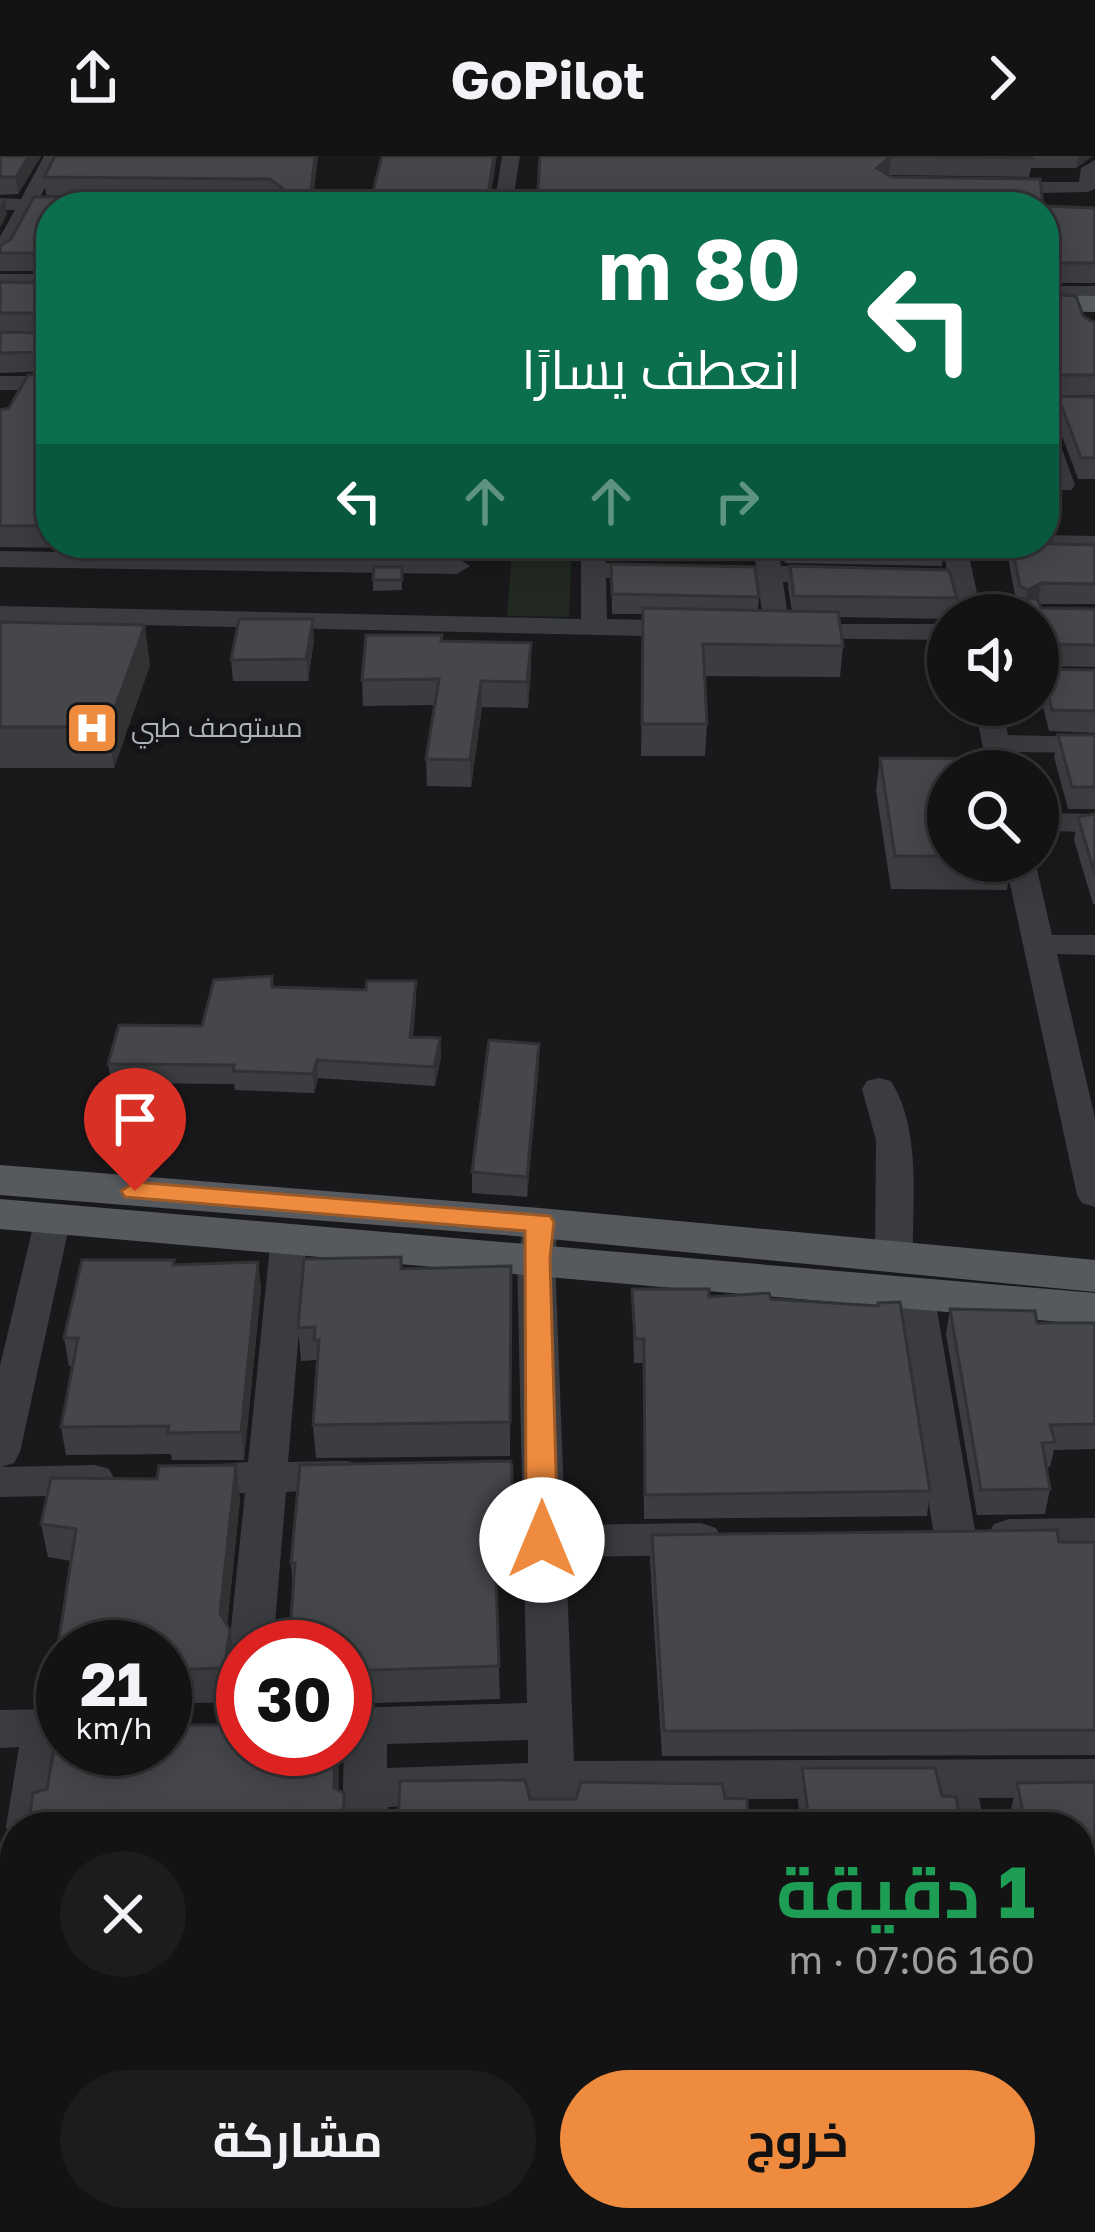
<!DOCTYPE html>
<html lang="ar">
<head>
<meta charset="utf-8">
<style>
	:root { --surface:#131314; --page:#1c1c1d; --text:#f1f3f6; --muted:#9d9ea0; --line:#323234; --accent:#ee8b3e }
	body { margin:0; font-family:"Golos Text",Cairo,sans-serif; background:var(--page); color:var(--text); direction:rtl; height:100vh; display:flex; flex-direction:column; font-size:45px; white-space:nowrap }
	* { box-sizing:border-box; margin:0 }
	p { font-size:39px; color:var(--muted) }
	.icon { flex:none; width:66px; height:66px; fill:none; stroke:currentColor; stroke-width:2; stroke-linecap:round; stroke-linejoin:round }
	.map { position:relative; flex:1; overflow:hidden; direction:ltr }
	.sheet { position:absolute; left:0px; top:1656px; width:1095px; height:420px; display:flex; flex-direction:column; background:var(--surface); border-radius:48px 48px 0 0; box-shadow:0 6px 30px #0003,0 0 0 3px var(--line); direction:rtl }
	.sheet>* { flex:none }
	.guide { position:absolute; left:36px; top:36px; width:1023px; height:366px; border-radius:48px; box-shadow:0 6px 30px #0003,0 0 0 3px var(--line); direction:rtl; background:#0b6e4f; color:#fff; overflow:hidden }
	.buttons { position:absolute; left:927px; top:438px; display:grid; gap:24px }
	.buttons a { display:grid; place-items:center; width:132px; height:132px; border-radius:50%; background:var(--surface); box-shadow:0 6px 30px #0003,0 0 0 3px var(--line); font-size:60px }
	.speed { position:absolute; left:36px; top:1464px; display:flex; gap:24px; font-size:60px; font-weight:700; text-align:center }
	.speed>* { display:grid; place-content:center; width:156px; height:156px; border-radius:50%; background:var(--surface); box-shadow:0 6px 30px #0003,0 0 0 3px var(--line); line-height:1 }
	.speed small { font-size:30px; font-weight:400 }
	.speed .limit { border:18px solid #d22; background:#fff; color:#111 }
	.pin { position:absolute; display:grid; place-items:center; width:102px; height:102px; color:#fff; margin:-123px -51px; border-radius:50% 50% 50% 0; rotate:-45deg; box-shadow:0 0 12px #0007 }
	.pin .icon { rotate:45deg }
	.me { position:absolute; width:132px; margin:-66px; rotate:0deg; stroke-linejoin:round; filter:drop-shadow(0 0 9px #0008) }
	.turn { display:flex; align-items:center; gap:42px; height:252px; padding:0 60px; font-size:54px }
	.turn .icon { width:156px; height:156px; stroke-width:2.5 }
	.turn b { display:block; font-size:84px; line-height:102px }
	.lanes { display:flex; align-items:center; height:114px; padding:0 60px; background:#0003; justify-content:center; gap:60px; direction:ltr }
	.lanes .off { opacity:.35 }
	.round { display:grid; place-items:center; flex:none; width:126px; height:126px; border-radius:63px; background:var(--page) }
	.headline { display:flex; align-items:center; justify-content:space-between; height:204px; padding:0 60px }
	h1 { font-size:72px; font-weight:700; line-height:90px; color:#1e9e55 }
	.primary-button { display:flex; gap:24px; margin-top:auto; padding:24px 60px }
	.primary-button a { flex:1; height:138px; border-radius:72px; background:var(--accent); color:#111; font-size:48px; font-weight:700; line-height:138px; text-align:center }
	.primary-button a+a { background:var(--page); color:var(--text) }
	header { display:flex; justify-content:space-between; align-items:center; height:156px; padding:0 60px; background:var(--surface); font-size:54px; font-weight:700 }
	.map>svg:first-child { display:block }
</style>
</head>
<body>
<header><svg class="icon" aria-label="forward" viewBox="0 0 24 24"><path d="M9 5l7 7-7 7"/></svg>GoPilot<svg class="icon" aria-label="share" viewBox="0 0 24 24"><path d="M12 15V3M7 8l5-5 5 5M5 13v7h14v-7"/></svg></header>
<div class="map">
<svg width="1095" height="2076" viewBox="0 0 1095 2076">
	<rect width="100%" height="100%" fill="#19191b"/>
	<!-- green -->
	<polygon fill="#212921" points="513,387 572,387 569,461 507,460"/>
	<g fill="none" stroke-linecap="round" stroke-linejoin="round">
		<!-- minor -->
		<g fill="#3a3c40" fill-rule="evenodd">
			<polygon points="44,0 62,0 39,43 80,43 89,49 34,54 10,99 0,105 0,81 15,54 0,54 0,42 21,43"/>
			<polygon points="502,0 520,0 512,51 494,51"/>
			<polygon points="1095,4 1095,33 1088,36 995,38 986,32 995,26 1079,26 1081,12"/>
			<rect x="0" y="118" width="51" height="12"/>
			<rect x="1044" y="130" width="51" height="12"/>
			<rect x="0" y="220" width="51" height="14"/>
			<path d="M1044,267L1055,274L1075,329L1071,334H1055C1043,312 1044,292 1044,267Z"/>
			<polygon points="1044,379 1095,380 1095,394 1035,391 1032,387 1044,387"/>
			<polygon points="581,387 605,387 606,407 756,410 753,387 777,387 781,410 835,411 848,419 835,427 783,426 789,468 948,468 948,484 777,482 764,474 758,425 606,422 607,463 692,465 705,473 692,481 0,466 0,450 581,463"/>
			<polygon points="942,387 966,387 980,450 1010,451 1023,459 956,459 950,430 893,426 889,421 893,416 947,415"/>
			<polygon points="0,395 457,402 470,410 457,418 0,411"/>
			<polygon points="974,549 1002,549 1008,579 1095,581 1095,597 1012,596 1016,615 988,615"/>
			<polygon points="1038,657 1095,658 1095,676 1038,675"/>
			<polygon points="1005,705 1035,705 1052,779 1095,779 1095,799 1057,798 1095,962 1095,1051 1082,1047 1077,1039"/>
			<path d="M879,922L891,925C922,975 912,1045 913,1101L907,1110L894,1114L881,1110L875,1101L876,984L862,933L867,925Z"/>
			<polygon points="53,1050 66,1053 71,1062 20,1296 14,1307 1,1311 95,1309 109,1313 115,1324 109,1335 95,1339 0,1341 0,1210 35,1062 40,1053"/>
			<path d="M540,1055L553,1058L558,1067L555,1102L565,1369L701,1367L716,1372L722,1383L716,1394L701,1399L566,1401L574,1605L1095,1603V1641L979,1642L985,1671H939L933,1642L575,1644L576,1671H530L529,1646L388,1651V1671H342L345,1552L527,1547L517,1102L527,1058ZM528,1584V1607L387,1612V1588Z"/>
			<polygon points="289,1068 302,1071 307,1080 288,1306 347,1305 361,1309 367,1320 361,1331 286,1336 273,1491 243,1491 243,1506 236,1503 229,1491 245,1337 192,1337 178,1333 172,1322 178,1311 248,1306 271,1080 276,1071"/>
			<polygon points="915,1124 928,1128 934,1137 976,1380 970,1391 955,1396 940,1391 934,1380 896,1137 902,1128"/>
			<polygon points="1095,1362 1095,1394 1009,1395 994,1390 988,1379 994,1368 1009,1363"/>
			<polygon points="63,1553 64,1593 52,1671 15,1671 12,1685 6,1671 19,1591 0,1592 0,1554"/>
			<polygon points="15,1729 15,1873 0,1879 0,1734"/>
			<polygon points="15,1932 15,1982 0,1983 0,1933"/>
			<polygon points="134,2061 188,2061 187,2076 133,2076"/>
			<polygon points="313,2061 367,2061 365,2076 311,2076"/>
			<polygon points="536,2061 590,2061 591,2076 537,2076"/>
			<polygon points="764,2061 818,2061 820,2076 766,2076"/>
			<polygon points="1007,2061 1061,2061 1064,2076 1010,2076"/>
		</g>
		<!-- major -->
		<g fill="#565a5f" fill-rule="evenodd">
			<polygon points="1044,139 1095,140 1095,156 1044,155"/>
			<polygon points="0,1009 540,1052 1095,1104 1095,1136 540,1082 0,1039"/>
			<polygon points="0,1043 1095,1137 1095,1169 0,1073"/>
		</g>
	</g>
	<!-- wall -->
	<g fill="#3c3d40">
		<polygon points="0,0 41,0 18,38 0,39"/>
		<polygon points="318,0 312,51 51,115 0,115 0,90 149,39 46,39 44,21"/>
		<polygon points="540,0 1093,0 1076,12 1031,12 1029,21 888,19 1043,50 1095,52 1095,127 1044,127"/>
		<polygon points="0,126 51,127 51,215 0,217 0,176 48,177 49,176 0,176"/>
		<polygon points="1044,138 1095,167 1095,239 1044,239"/>
		<polygon points="51,216 51,387 444,387 442,397 0,391 0,254 9,252"/>
		<polygon points="1044,240 1095,241 1095,323 1078,323 1059,272 1044,263"/>
		<polygon points="1044,273 1048,301 1045,323 1044,323"/>
		<polygon points="612,387 752,387 751,405 612,403"/>
		<polygon points="778,387 944,387 944,388 942,410 785,407"/>
		<polygon points="1011,387 1095,389 1095,448 1039,448 1041,452 1095,453 1095,511 1038,510 1038,459 1021,459 1022,453 1017,450 1009,407"/>
		<polygon points="611,408 759,441 758,454 792,455 788,431 790,410 957,442 955,459 948,459 948,463 839,461 843,490 840,521 704,520 707,568 705,600 641,600 643,458 612,458"/>
		<polygon points="402,411 402,434 373,435 373,424"/>
		<polygon points="0,466 150,509 114,612 0,612"/>
		<polygon points="314,484 308,525 233,525 231,504"/>
		<polygon points="442,485 531,513 528,552 482,551 471,631 427,630 426,603 435,549 363,550 362,524"/>
		<polygon points="1042,513 1095,514 1095,577 1049,575 1039,535"/>
		<polygon points="1058,579 1095,579 1095,653 1068,653 1054,601"/>
		<polygon points="880,602 948,615 948,705 1011,705 1007,734 891,733 876,634"/>
		<polygon points="1095,658 1095,748 1093,748 1074,684 1078,661"/>
		<polygon points="273,831 416,843 413,881 440,882 441,901 435,930 318,922 314,937 235,934 234,928 111,927 108,908 202,870"/>
		<polygon points="539,908 527,1041 472,1037 472,1016"/>
		<polygon points="258,1106 261,1133 244,1304 172,1304 171,1298 66,1299 61,1271 73,1210 69,1210 64,1182 175,1109"/>
		<polygon points="511,1110 510,1300 316,1302 313,1269 316,1204 301,1205 298,1172 402,1113"/>
		<polygon points="632,1133 709,1141 877,1150 878,1147 930,1335 927,1360 644,1363 643,1207 634,1207"/>
		<polygon points="950,1153 1037,1167 1095,1167 1095,1293 1054,1294 1050,1311 1046,1311 1050,1333 1045,1358 977,1359 946,1178"/>
		<polygon points="236,1309 240,1343 227,1469 235,1507 229,1546 165,1548 165,1491 63,1491 63,1549 61,1549 54,1515 71,1405 48,1401 41,1368 157,1323"/>
		<polygon points="512,1309 512,1429 496,1429 500,1543 345,1548 345,1491 293,1431 291,1407"/>
		<polygon points="652,1379 1095,1386 1095,1599 662,1600 650,1404"/>
		<polygon points="802,1612 942,1640 961,1671 801,1671 798,1646"/>
		<polygon points="1095,1626 1095,2076 1074,2076 1072,2061 1080,2061 1080,1671 1011,1671 1009,1662 1017,1627"/>
		<polygon points="15,1749 15,1928 0,1929 0,1841 9,1835"/>
		<polygon points="386,2061 549,2061 549,2076 385,2076"/>
		<polygon points="619,2061 782,2061 780,2076 619,2076"/>
		<polygon points="839,2061 998,2061 1000,2069 1028,2076 841,2076"/>
	</g>
	<!-- shaded-wall -->
	<g fill="#313234">
		<polygon points="29,0 41,0 18,38 16,21"/>
		<polygon points="315,0 318,0 312,51 309,51"/>
		<polygon points="494,0 497,0 489,51 486,51"/>
		<polygon points="891,0 889,19 876,30 877,12"/>
		<polygon points="1078,0 1093,0 1076,12"/>
		<polygon points="5,41 7,58 0,72 0,50"/>
		<polygon points="1041,427 1038,448 1025,450 1028,434"/>
		<polygon points="313,463 314,484 308,525 306,503"/>
		<polygon points="145,469 150,509 114,612 108,571"/>
		<polygon points="531,487 531,513 528,552 527,526"/>
		<polygon points="481,525 482,551 471,631 470,604"/>
		<polygon points="416,825 416,843 411,899 410,881"/>
		<polygon points="440,882 441,901 435,930 434,911"/>
		<polygon points="539,888 539,908 527,1041 527,1021"/>
		<polygon points="317,904 318,922 314,937 313,918"/>
		<polygon points="258,1106 261,1133 244,1304 241,1276"/>
		<polygon points="236,1309 240,1343 225,1491 220,1457"/>
		<polygon points="230,1474 235,1507 229,1546 224,1512"/>
		<polygon points="335,1593 338,1593 339,1608 338,1671 334,1632"/>
		<polygon points="344,1637 347,1671 343,1671"/>
		<polygon points="114,2061 125,2061 124,2076 112,2076"/>
	</g>
	<!-- building -->
	<g fill="#46474b" stroke="#313234" stroke-width="3">
		<polygon points="0,0 29,0 16,21 0,21"/>
		<polygon points="55,0 315,0 309,51 51,51 51,97 0,97 0,90 11,83 34,41 279,38 283,33 270,23 44,21"/>
		<polygon points="382,0 494,0 486,51 369,51"/>
		<polygon points="540,0 1031,0 1032,2 891,0 877,12 891,21 1040,23 1043,50 1095,52 1095,107 1044,107 1044,51 537,51"/>
		<polygon points="0,126 51,127 51,159 48,157 0,157"/>
		<polygon points="1044,138 1076,140 1083,160 1095,167 1095,219 1047,219 1044,222"/>
		<polygon points="51,168 51,207 48,196 0,197 0,176 48,177"/>
		<polygon points="51,216 51,370 0,370 0,254 9,252 28,219 48,219"/>
		<polygon points="1044,240 1095,241 1095,302 1081,302 1062,251 1046,241 1044,255"/>
		<polygon points="1044,273 1048,301 1044,301"/>
		<polygon points="1011,387 1095,389 1095,428 1041,427 1028,434 1020,430"/>
		<polygon points="611,408 755,411 759,441 612,438"/>
		<polygon points="790,410 949,414 957,442 794,440"/>
		<polygon points="374,411 402,411 402,424 373,424"/>
		<polygon points="1023,443 1037,443 1041,452 1095,453 1095,489 1041,488 1038,492 1038,459 1028,459"/>
		<polygon points="643,452 838,456 843,490 703,488 707,568 642,568"/>
		<polygon points="239,463 313,463 306,503 231,504"/>
		<polygon points="0,466 145,469 108,571 0,571"/>
		<polygon points="366,479 442,479 441,485 531,487 527,526 481,525 470,604 426,603 439,523 362,524"/>
		<polygon points="1042,513 1095,514 1095,555 1052,554"/>
		<polygon points="1058,579 1095,579 1095,631 1072,631"/>
		<polygon points="880,602 991,603 994,615 948,615 948,700 895,700"/>
		<polygon points="1095,658 1095,719 1078,661"/>
		<polygon points="272,820 272,831 366,834 367,825 416,825 410,881 440,882 434,911 317,904 313,918 233,915 234,909 108,908 119,869 202,870 214,824"/>
		<polygon points="489,884 539,888 527,1021 472,1016"/>
		<polygon points="401,1101 401,1113 511,1110 510,1266 313,1269 319,1184 314,1184 315,1171 298,1172 304,1103"/>
		<polygon points="82,1104 174,1104 173,1109 258,1106 241,1276 167,1277 169,1270 61,1271 78,1182 64,1182"/>
		<polygon points="632,1133 709,1133 709,1141 769,1137 771,1143 878,1150 878,1147 900,1146 930,1335 645,1339 644,1183 635,1183"/>
		<polygon points="950,1153 1035,1155 1037,1167 1095,1167 1095,1268 1050,1269 1055,1286 1042,1287 1050,1333 981,1334"/>
		<polygon points="510,1305 512,1309 512,1396 495,1396 499,1510 345,1515 345,1491 289,1491 295,1407 291,1407 300,1309"/>
		<polygon points="236,1309 220,1457 230,1474 224,1512 165,1514 165,1491 63,1491 63,1516 54,1515 76,1373 41,1368 51,1322 157,1323 159,1310"/>
		<polygon points="1057,1374 1059,1386 1095,1386 1095,1574 664,1575 652,1379"/>
		<polygon points="58,1569 63,1569 63,1593 165,1593 165,1569 243,1569 243,1593 335,1593 334,1632 344,1637 343,1671 28,1671 33,1637 47,1633"/>
		<polygon points="802,1612 935,1612 942,1640 956,1641 961,1671 810,1671"/>
		<polygon points="525,1624 530,1643 576,1643 581,1626 722,1628 725,1642 747,1643 749,1671 398,1671 400,1625"/>
		<polygon points="1095,1626 1095,2076 1083,2076 1089,2075 1080,2020 1080,1671 1026,1671 1017,1627"/>
		<polygon points="15,1749 15,1898 9,1898 4,1890 0,1890 0,1841 9,1835 9,1785"/>
		<polygon points="0,1958 15,1958 15,2061 114,2061 112,2076 0,2076"/>
		<polygon points="166,2061 308,2061 307,2076 165,2076"/>
		<polygon points="386,2061 541,2061 542,2076 385,2076"/>
		<polygon points="621,2061 782,2061 782,2062 772,2062 774,2076 622,2076"/>
		<polygon points="853,2061 998,2061 1000,2069 1027,2068 1028,2076 855,2076"/>
	</g>
	<!-- route -->
	<polygon fill="#ee8b3e" stroke="#9b5a28" stroke-width="3" points="135,1026 550,1060 554,1066 550,1102 558,1384 554,1393 531,1393 526,1384 525,1075 125,1041 121,1035"/>
	<!-- icons -->
	<defs>
		<g id="hospital-square" transform="scale(2.7)"><rect x="-9" y="-9" width="18" height="18" rx="4" fill="#ee8b3e" stroke="#141416"/><path d="M-5-5h3v3.5h4V-5h3V5h-3V1.5h-4V5h-3Z" fill="#fff"/></g>
	</defs>
	<g fill-rule="evenodd">
		<use href="#hospital-square" x="92" y="572"/>
	</g>
	<g text-anchor="middle" stroke-width="12" stroke-linejoin="round" paint-order="stroke">
		<!-- far-poi labels -->
		<g font-size="27" fill="#acb3ba" stroke="#141416" text-anchor="start">
			<text x="131" y="581">مستوصف طبي</text>
		</g>
	</g>
</svg>
<div class="buttons">
<a><svg class="icon" aria-label="sound" viewBox="0 0 24 24"><path d="M4 9h4l5-4v14l-5-4H4zM17 9q2 3 0 6"/></svg></a>
<a><svg class="icon" aria-label="search" viewBox="0 0 24 24"><circle cx="10" cy="10" r="6"/><path d="M15 15l6 6"/></svg></a>
</div>
<div class="speed"><div>21<small>km/h</small></div><div class="limit">30</div></div>
<div class="pin" style="left:135px;top:1035px;background:#d93025"><svg class="icon" aria-label="arrive" viewBox="0 0 24 24"><path d="M6 21V4h12l-3 4 3 4H6"/></svg></div>
<svg class="me" style="left:542px;top:1384px" viewBox="-20 -20 40 40"><circle r="19" fill="#fff"/><path d="M0-13L10 11 0 6-10 11z" fill="#ee8b3e"/></svg>
<div class="guide">
<div class="turn"><svg class="icon" aria-label="left" viewBox="0 0 24 24"><path d="M17 20v-9H6M10 6l-5 5 5 5"/></svg><div><b>80 m</b>انعطف يسارًا</div></div>
<div class="lanes"><svg class="icon" aria-label="left" viewBox="0 0 24 24"><path d="M17 20v-9H6M10 6l-5 5 5 5"/></svg><svg class="icon off" aria-label="ahead" viewBox="0 0 24 24"><path d="M12 20V5M6 11l6-6 6 6"/></svg><svg class="icon off" aria-label="ahead" viewBox="0 0 24 24"><path d="M12 20V5M6 11l6-6 6 6"/></svg><svg class="icon off" aria-label="right" viewBox="0 0 24 24"><path d="M7 20v-9h11M14 6l5 5-5 5"/></svg></div>
</div>
<section class="sheet">
<div class="headline"><div><h1>1 دقيقة</h1><p>160 m · 07:06</p></div><a class="round"><svg class="icon" aria-label="close" viewBox="0 0 24 24"><path d="M6 6l12 12M18 6L6 18"/></svg></a></div>
<div class="primary-button"><a>خروج</a><a>مشاركة</a></div>
</section>
</div>
</body>
</html>
